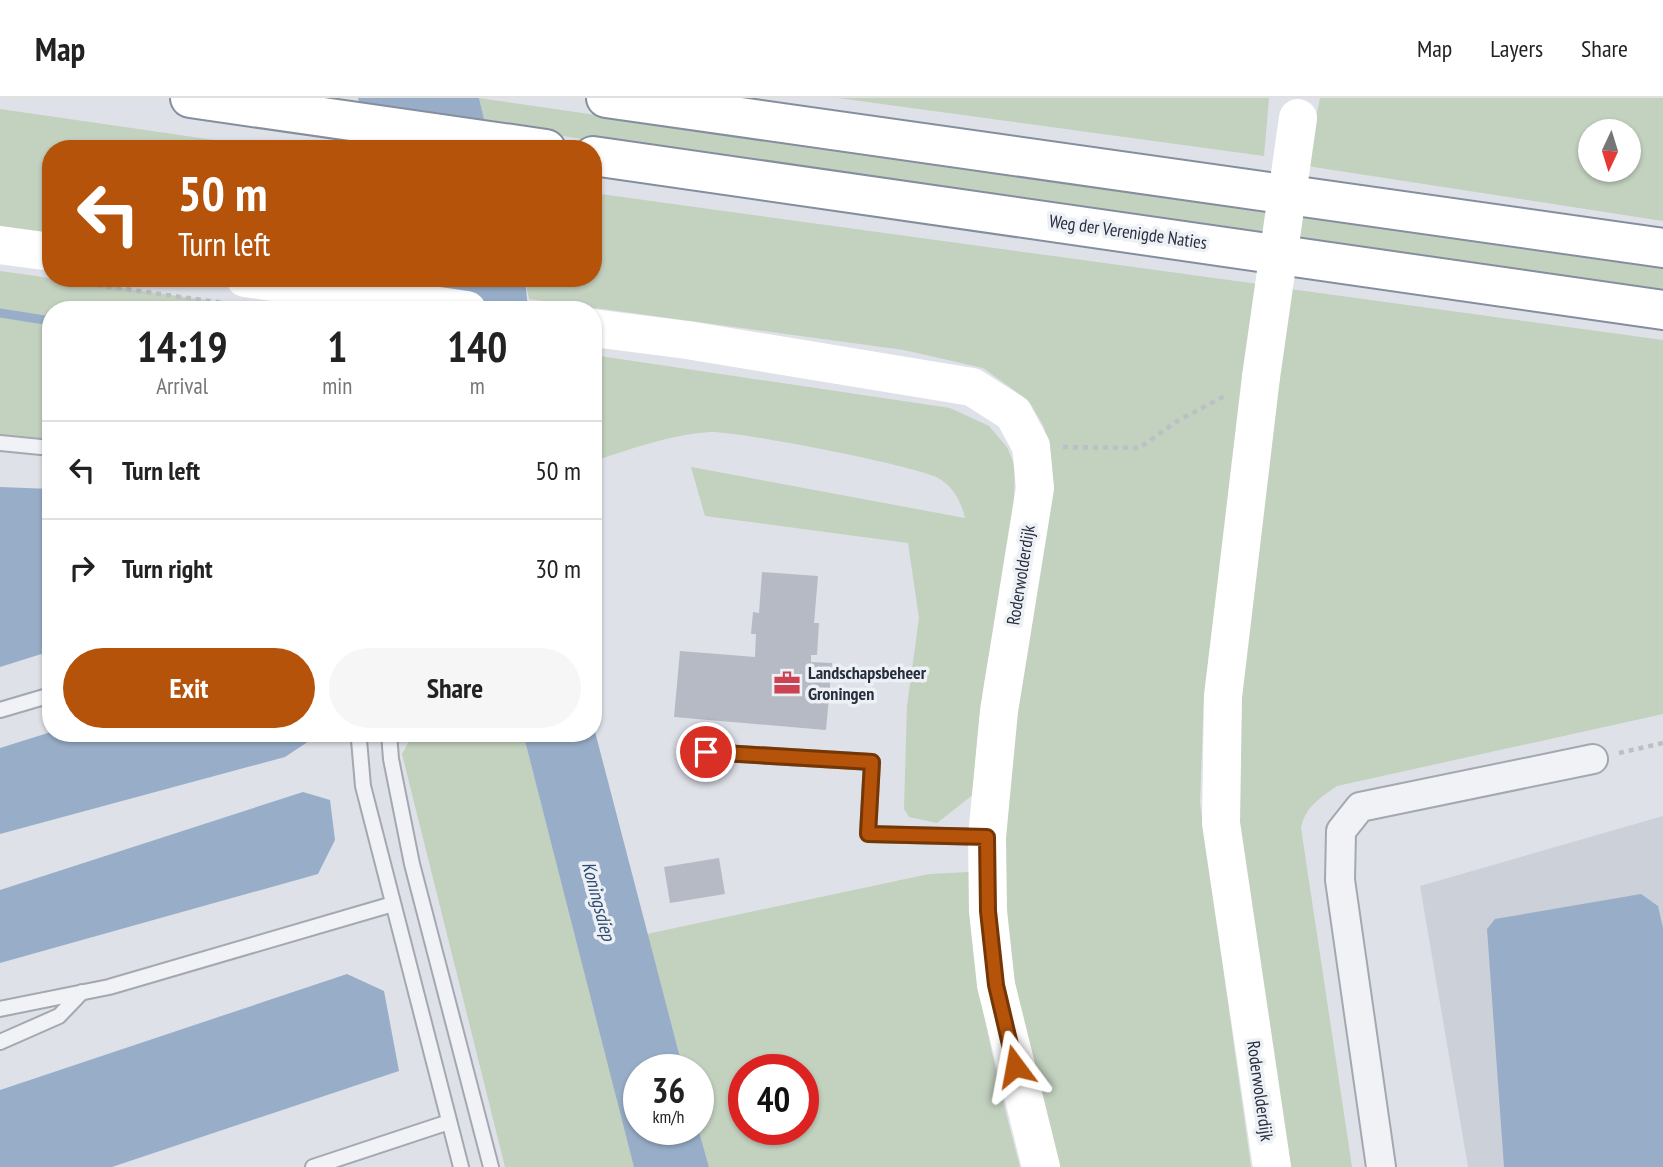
<!DOCTYPE html>
<html lang="en">
<head>
<meta charset="utf-8">
<style>
	:root { --surface:#fff; --page:#f6f6f6; --text:#222; --muted:#767676; --line:#e0e0e0; --accent:#b45309 }
	body { margin:0; font-family:"PT Sans Narrow",sans-serif; background:var(--page); color:var(--text); height:100vh; display:flex; flex-direction:column; font-size:26px; white-space:nowrap }
	* { box-sizing:border-box; margin:0 }
	p { font-size:23px; color:var(--muted) }
	.icon { flex:none; width:38px; height:38px; fill:none; stroke:currentColor; stroke-width:2; stroke-linecap:round; stroke-linejoin:round }
	.map { position:relative; flex:1; overflow:hidden }
	.details { position:absolute; left:42px; top:203px; width:560px; height:441px; display:flex; flex-direction:column; background:var(--surface); border-radius:28px; box-shadow:0 2px 5px #0004 }
	.details>* { flex:none }
	.top-card { position:absolute; left:42px; top:42px; width:560px; height:147px; border-radius:28px; box-shadow:0 2px 5px #0004; background:#b45309; color:#fff; overflow:hidden }
	.needle { width:46px; rotate:184deg }
	.controls { position:absolute; left:1578px; top:21px; display:grid; gap:14px }
	.controls a { display:grid; place-items:center; width:63px; height:63px; border-radius:50%; background:var(--surface); box-shadow:0 2px 5px #0004; font-size:35px }
	.speed { position:absolute; left:623px; top:956px; display:flex; gap:14px; font-size:35px; font-weight:700; text-align:center }
	.speed>* { display:grid; place-content:center; width:91px; height:91px; border-radius:50%; background:var(--surface); box-shadow:0 2px 5px #0004; line-height:1 }
	.speed small { font-size:18px; font-weight:400 }
	.speed .limit { border:10px solid #d22; background:#fff; color:#111 }
	.pin { position:absolute; display:grid; place-items:center; width:60px; height:60px; color:#fff; margin:-30px; border:4px solid #fff; border-radius:50%; box-shadow:0 2px 7px #0007 }
	.me { position:absolute; width:77px; margin:-38px; rotate:347deg; stroke-linejoin:round; filter:drop-shadow(0 0 5px #0008) }
	.turn { display:flex; align-items:center; gap:24px; height:147px; padding:0 21px; font-size:32px }
	.turn .icon { width:91px; height:91px; stroke-width:2.5 }
	.turn b { display:block; font-size:49px; line-height:60px }
	.eta { display:flex; justify-content:space-evenly; align-items:center; height:119px; text-align:center }
	.eta b { font-size:42px; font-weight:800; line-height:49px }
	.button { display:flex; gap:14px; margin-top:auto; padding:14px 21px }
	.button a { flex:1; height:80px; border-radius:42px; background:var(--accent); color:#fff; font-size:28px; font-weight:800; line-height:80px; text-align:center }
	.button a+a { background:var(--page); color:var(--text) }
	ul { padding:0; list-style:none }
	li { display:flex; align-items:center; gap:21px; height:98px; padding:0 21px; border-top:2px solid var(--line) }
	li div { flex:1 }
	li b { display:block; font-size:26px }
	li em { font-style:normal }
	header { display:flex; align-items:center; gap:42px; box-sizing:border-box; height:98px; padding:0 35px; background:var(--surface); border-bottom:2px solid var(--line) }
	header strong { font-size:33px }
	nav { display:flex; gap:38px; margin-inline-start:auto; font-size:24px }
	.map>svg:first-child { display:block }
</style>
</head>
<body>
<header>
<strong>Map</strong>
<nav><a>Map</a><a>Layers</a><a>Share</a></nav>
</header>
<div class="map">
<svg width="1663" height="1069" viewBox="0 0 1663 1069">
	<rect width="100%" height="100%" fill="#dee1e7"/>
	<!-- built -->
	<polygon fill="#ccd0d9" points="1663,718 1663,1069 1468,1069 1420,788"/>
	<!-- green -->
	<g fill="#c3d1bf" fill-rule="evenodd">
		<polygon points="479,0 1268,114 1264,138 485,27"/>
		<polygon points="838,0 1269,0 1264,58"/>
		<path d="M1320,0H1663V123L1307,68ZM1591,33H1629V72H1591Z"/>
		<polygon points="0,11 277,51 51,51 51,135 0,129"/>
		<polygon points="593,95 1258,186 1204,595 1200,705 1251,1069 1056,1069 1031,974 1005,829 1005,722 1048,348 1044,329 1029,303 983,270 904,252 529,201 525,180 593,180"/>
		<polygon points="1300,119 1663,171 1663,195 1297,142"/>
		<polygon points="0,173 277,212 51,212 51,346 0,339"/>
		<path d="M1290,191L1663,242V616L1337,688C1320,700 1305,709 1301,730L1352,1069H1283L1242,778L1233,646Z"/>
		<path d="M593,257L950,310L989,328L1007,349L1015,368L1013,427L984,585L974,696L937,725L909,719L904,711L907,608L919,520L908,445L705,418L691,369L965,420C961,404 955,391 940,381C924,369 734,332 709,334C671,337 636,349 600,361L593,350Z"/>
		<polygon points="414,635 523,635 635,1069 505,1069 402,656"/>
		<path d="M969,774C972,880 993,967 1020,1069H709L698,1030V971H683L647,836L929,776ZM744,971H803V1031H744Z"/>
	</g>
	<!-- water -->
	<g fill="#98aec8">
		<polygon points="358,0 479,0 491,51 371,51"/>
		<polygon points="404,180 525,180 528,212 412,212"/>
		<polygon points="0,389 51,391 51,553 0,569"/>
		<polygon points="593,626 683,971 639,971 639,1031 698,1030 709,1069 634,1069 523,635 593,635"/>
		<polygon points="51,634 51,635 321,635 285,659 0,736 0,650"/>
		<polygon points="303,694 330,702 335,742 318,776 0,865 0,792"/>
		<polygon points="1641,796 1658,808 1663,830 1663,1069 1504,1069 1487,831 1495,821"/>
		<polygon points="347,876 384,893 399,973 112,1069 0,1069 0,992"/>
	</g>
	<g fill="none" stroke-linecap="round" stroke-linejoin="round">
		<!-- stream -->
		<polyline stroke="#98aec8" stroke-width="9" points="0,215 51,223"/>
	</g>
	<!-- building -->
	<g fill="#b5bac4">
		<polygon points="762,474 818,478 814,525 819,525 817,557 811,557 811,564 832,565 826,632 674,619 680,553 755,559 756,536 751,536 753,514 759,515"/>
		<polygon points="719,760 725,796 670,805 664,769"/>
	</g>
	<g fill="none" stroke-linecap="round" stroke-linejoin="round">
		<!-- lane casing -->
		<g stroke="#a3a8b1" stroke-width="18">
			<g id="lane">
				<polyline points="0,345 51,350"/>
				<polyline points="0,612 51,597"/>
				<polyline points="361,635 359,642 363,688 461,1069"/>
				<polyline points="389,635 391,661 412,766 491,1069"/>
				<polyline points="706,654 872,664 868,736 985,739"/>
				<polyline points="0,911 109,889 393,806"/>
				<polyline points="0,944 59,918 82,894"/>
				<polyline points="313,1069 449,1024"/>
			</g>
		</g>
		<!-- street casing -->
		<g stroke="#a3a8b1" stroke-width="32">
			<polyline id="street" points="1381,1069 1340,782 1341,733 1360,709 1593,661"/>
		</g>
		<!-- highway casing -->
		<g stroke="#858e9e" stroke-width="42">
			<g id="highway">
				<polyline points="190,0 546,51"/>
				<polyline points="606,0 1663,150"/>
				<polyline points="593,58 1663,212"/>
			</g>
		</g>
		<!-- path -->
		<g stroke="#bcbfc6" stroke-width="4.5" stroke-dasharray="5 5" stroke-linecap="butt">
			<polyline points="67,183 224,205"/>
			<polyline points="1063,349 1139,350 1179,322 1225,298"/>
			<polyline points="1619,655 1663,645"/>
		</g>
		<!-- lane -->
		<use href="#lane" stroke="#f0f2f6" stroke-width="14"/>
		<!-- street -->
		<use href="#street" stroke="#f0f2f6" stroke-width="28"/>
		<!-- secondary -->
		<g stroke="#fff" stroke-width="38">
			<polyline points="0,147 51,154"/>
			<polyline points="245,180 467,212"/>
			<polyline points="593,230 687,242 972,289 1013,315 1031,348 1035,390 999,613 987,739 988,813 996,887 1041,1069"/>
			<polyline points="1261,279 1223,599 1221,725 1272,1069"/>
		</g>
		<!-- highway -->
		<use href="#highway" stroke="#fff" stroke-width="38"/>
		<!-- secondary-bridge -->
		<polyline stroke="#fff" stroke-width="38" points="1261,279 1298,20"/>
	</g>
	<g fill="none" stroke-linecap="round" stroke-linejoin="round">
		<!-- route casing -->
		<g stroke="#753606" stroke-width="18">
			<polyline id="route" points="706,654 872,664 868,736 987,739 988,813 996,887 1015,968"/>
		</g>
		<!-- route -->
		<use href="#route" stroke="#b45309" stroke-width="12"/>
	</g>
	<!-- icons -->
	<defs>
		<g id="office-bare" transform="scale(2.1)"><path d="M-6-3h4V-5.5h4V-3h4V5H-6ZM-1-4.5V-3h2v-1.5ZM-6 0V1H6V0Z" fill="#cd4253" stroke="#edf0f5" stroke-width="2.5" paint-order="stroke"/></g>
	</defs>
	<g fill-rule="evenodd">
		<use href="#office-bare" x="787" y="585"/>
	</g>
	<g text-anchor="middle" stroke-width="7" stroke-linejoin="round" paint-order="stroke">
		<!-- street labels -->
		<g font-size="18" fill="#272f3e" stroke="#edf0f5">
			<text transform="translate(1128 134) rotate(8)" y="6">Weg der Verenigde Naties</text>
			<text transform="translate(1021 477) rotate(-81)" y="6">Roderwolderdijk</text>
			<text transform="translate(1260 993) rotate(82)" y="6">Roderwolderdijk</text>
		</g>
		<!-- poi labels -->
		<g font-size="18" font-weight="bold" fill="#272f3e" stroke="#edf0f5" text-anchor="start">
			<text x="808" y="581">Landschapsbeheer<tspan x="808" dy="21">Groningen</tspan></text>
		</g>
		<!-- water labels -->
		<g font-size="19" font-style="italic" fill="#314c71" stroke="#edf0f5">
			<text transform="translate(599 803) rotate(75)" y="7">Koningsdiep</text>
		</g>
	</g>
</svg>
<div class="controls">
<a><svg class="needle" viewBox="-14 -14 28 28"><path d="M0-13l5 13h-10z" fill="#e53935"/><path d="M0 13l5-13h-10z" fill="#767676"/></svg></a>
</div>
<div class="speed"><div>36<small>km/h</small></div><div class="limit">40</div></div>
<div class="pin" style="left:706px;top:654px;background:#d93025"><svg class="icon" aria-label="arrive" viewBox="0 0 24 24"><path d="M6 21V4h12l-3 4 3 4H6"/></svg></div>
<svg class="me" style="left:1015px;top:968px" viewBox="-20 -20 40 40"><path d="M0-17L14 15 0 8-14 15z" fill="#b45309" stroke="#fff" stroke-width="4"/></svg>
<div class="top-card">
<div class="turn"><svg class="icon" aria-label="left" viewBox="0 0 24 24"><path d="M17 20v-9H6M10 6l-5 5 5 5"/></svg><div><b>50 m</b>Turn left</div></div>
</div>
<section class="details">
<div class="eta">
<div><b>14:19</b><p>Arrival</p></div>
<div><b>1</b><p>min</p></div>
<div><b>140</b><p>m</p></div>
</div>
<ul>
<li><svg class="icon" aria-label="left" viewBox="0 0 24 24"><path d="M17 20v-9H6M10 6l-5 5 5 5"/></svg><div><b>Turn left</b></div><em>50 m</em></li>
<li><svg class="icon" aria-label="right" viewBox="0 0 24 24"><path d="M7 20v-9h11M14 6l5 5-5 5"/></svg><div><b>Turn right</b></div><em>30 m</em></li>
</ul>
<div class="button"><a>Exit</a><a>Share</a></div>
</section>
</div>
</body>
</html>
